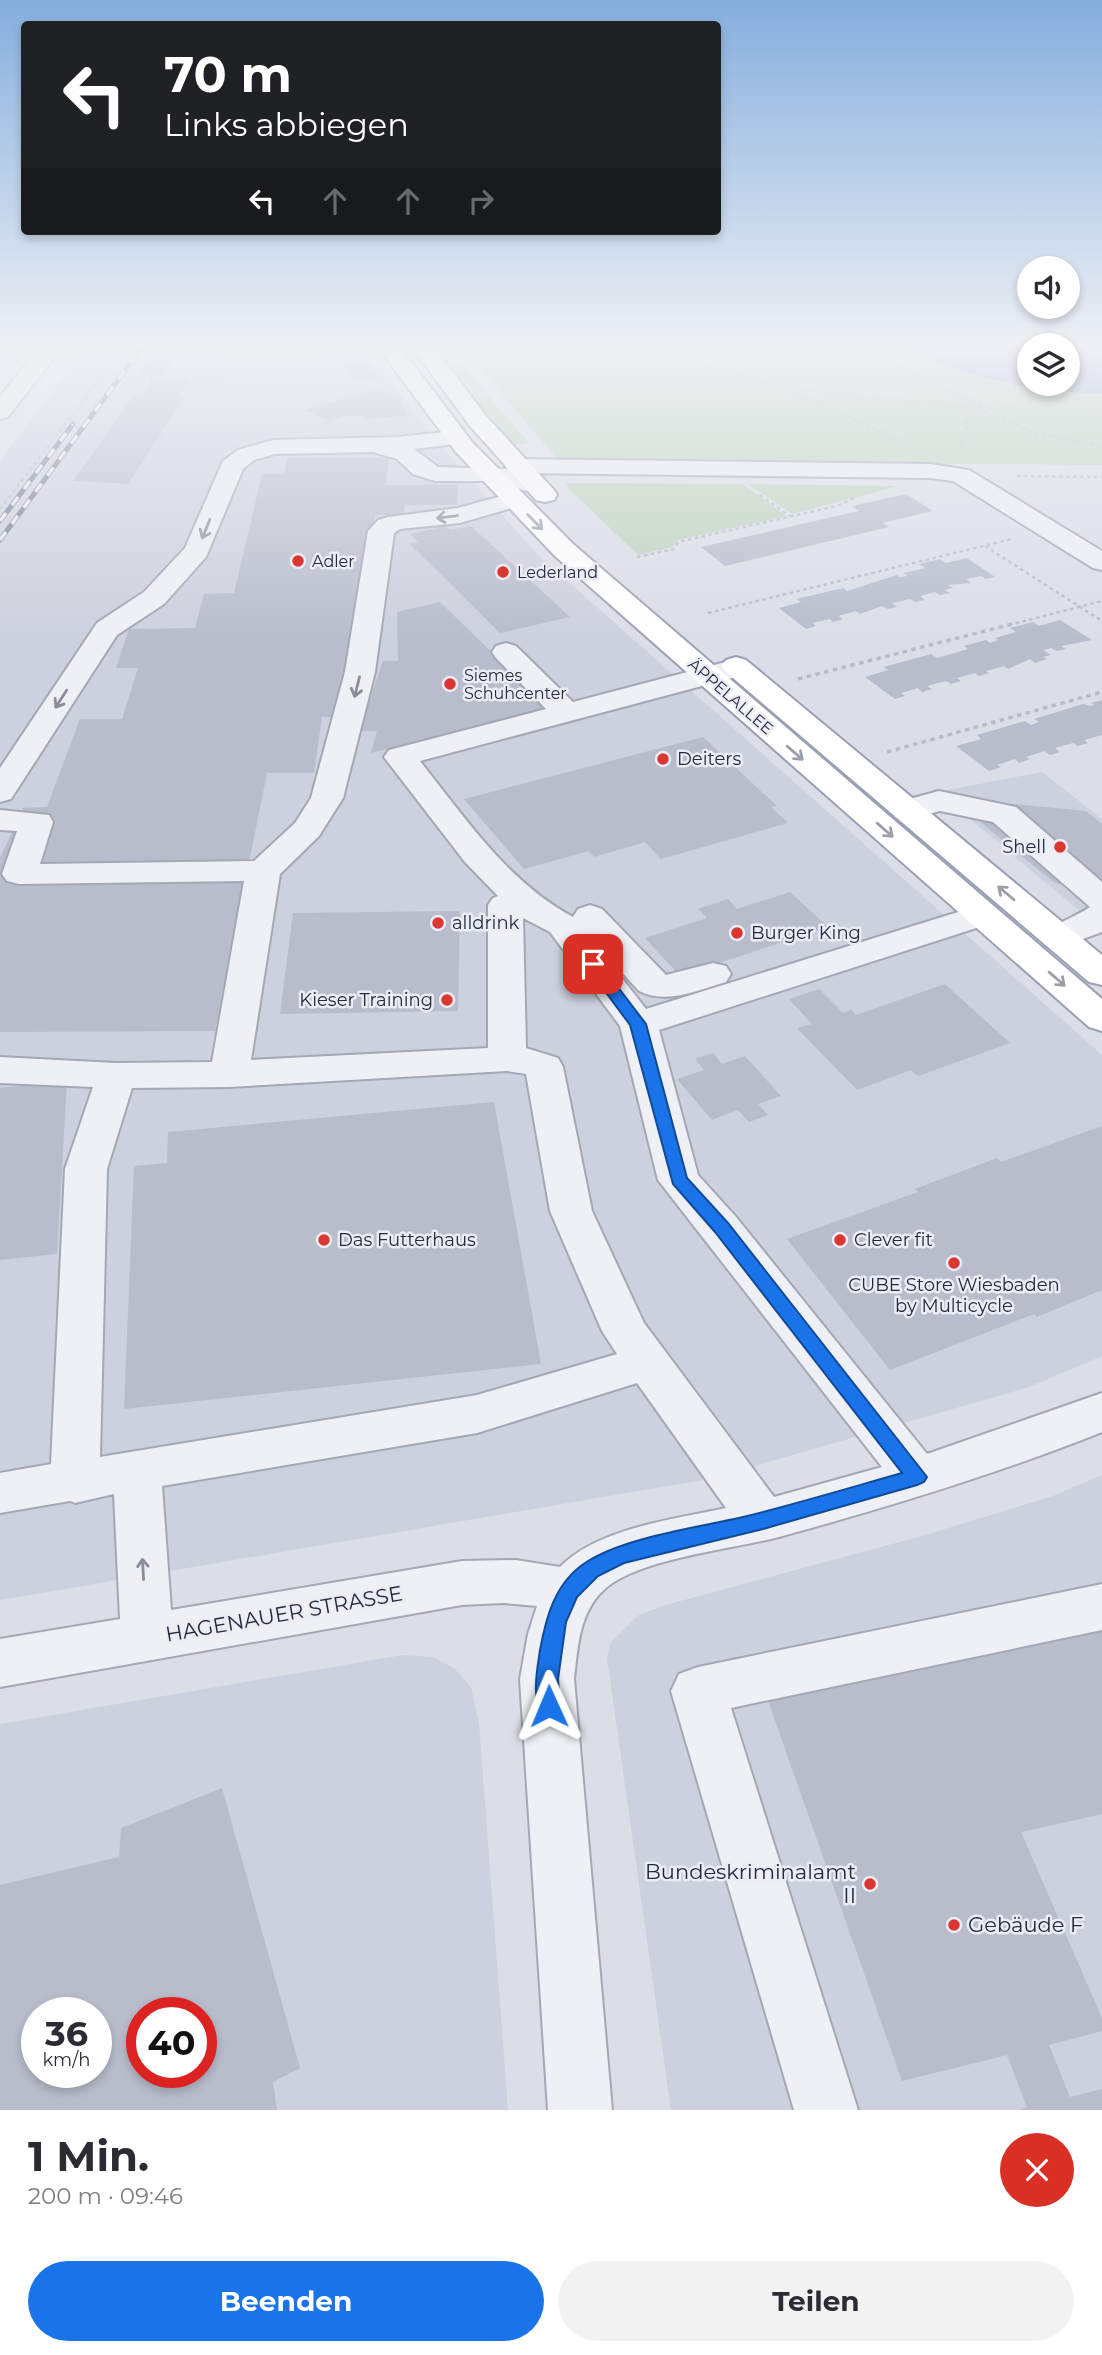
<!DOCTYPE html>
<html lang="de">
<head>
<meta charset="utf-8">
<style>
	:root { --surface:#fff; --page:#f2f2f3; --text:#2b2b33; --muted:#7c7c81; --accent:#1a73e8 }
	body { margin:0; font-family:Montserrat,sans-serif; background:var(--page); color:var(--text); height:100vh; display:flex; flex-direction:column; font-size:26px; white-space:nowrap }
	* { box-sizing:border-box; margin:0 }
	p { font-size:23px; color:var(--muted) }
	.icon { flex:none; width:38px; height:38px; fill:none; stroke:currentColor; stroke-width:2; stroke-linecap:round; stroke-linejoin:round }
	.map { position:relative; height:2110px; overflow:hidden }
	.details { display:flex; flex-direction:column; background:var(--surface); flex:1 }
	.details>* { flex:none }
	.banner { position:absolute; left:21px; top:21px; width:700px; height:214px; border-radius:7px; box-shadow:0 4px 10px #0003; background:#202124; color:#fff; overflow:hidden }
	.fabs { position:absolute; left:1017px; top:256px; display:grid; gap:14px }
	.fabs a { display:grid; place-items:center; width:63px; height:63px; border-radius:50%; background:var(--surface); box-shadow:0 4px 10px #0003; font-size:35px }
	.speed { position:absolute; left:21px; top:1997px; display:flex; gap:14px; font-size:35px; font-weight:700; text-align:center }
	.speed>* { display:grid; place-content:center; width:91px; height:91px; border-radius:50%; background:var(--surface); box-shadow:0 4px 10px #0003; line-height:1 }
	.speed small { font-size:18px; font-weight:400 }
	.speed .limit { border:10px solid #d22; background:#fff; color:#111 }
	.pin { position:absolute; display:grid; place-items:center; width:60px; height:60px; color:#fff; margin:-30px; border-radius:14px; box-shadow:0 4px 10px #0006 }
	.me { position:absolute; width:77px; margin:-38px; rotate:359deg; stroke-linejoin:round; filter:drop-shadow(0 0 5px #0008) }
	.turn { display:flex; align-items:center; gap:24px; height:147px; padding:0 28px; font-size:32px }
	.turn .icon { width:91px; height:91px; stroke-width:2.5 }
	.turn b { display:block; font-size:49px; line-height:60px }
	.lanes { display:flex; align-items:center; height:66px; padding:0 28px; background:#0003; justify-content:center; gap:35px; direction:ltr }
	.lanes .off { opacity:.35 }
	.round { display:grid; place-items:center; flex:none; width:74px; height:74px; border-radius:37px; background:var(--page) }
	.headline { display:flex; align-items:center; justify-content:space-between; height:119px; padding:0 28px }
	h1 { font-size:42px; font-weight:700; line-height:52px }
	.primary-button { display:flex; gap:14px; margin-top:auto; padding:14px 28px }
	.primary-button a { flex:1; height:80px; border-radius:42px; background:var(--accent); color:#fff; font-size:28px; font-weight:700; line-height:80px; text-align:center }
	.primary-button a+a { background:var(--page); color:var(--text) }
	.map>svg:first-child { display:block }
</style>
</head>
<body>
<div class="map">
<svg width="1102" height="2110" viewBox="0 0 1102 2110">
	<rect width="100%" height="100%" fill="#dbdee7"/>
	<!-- built -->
	<g fill="#cdd0dd" fill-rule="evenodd">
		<polygon points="87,346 233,346 226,359 261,360 369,349 422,424 537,554 1102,1055 1102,1356 1029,1387 709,1479 0,1600 0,461"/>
		<polygon points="1042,772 1102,819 1102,930 938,792"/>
		<polygon points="1102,1475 1102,2110 671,2110 607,1658 611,1642 637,1616 662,1606 922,1536 1053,1496"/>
		<path d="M403,1655L434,1657L455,1669L471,1687L479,1724L508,2110H0V1724ZM37,2012H96V2072H37ZM142,2012H201V2072H142Z"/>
	</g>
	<!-- green -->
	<g fill="#bdd2bc">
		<polygon points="289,346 367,346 369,349 283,358"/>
		<polygon points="433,346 449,346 485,392 529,443 513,445"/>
		<polygon points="461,346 1029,346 1029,383 1068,383 1068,346 1102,346 1102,465 559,461"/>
		<polygon points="566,483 742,484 787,516 678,540 672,547 638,555 569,489"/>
		<polygon points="748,484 899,486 792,514"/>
	</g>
	<!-- water -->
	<path fill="#92a4cc" d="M901,346H1029V383H1068V346H1102V394C1032,392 963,377 901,346Z"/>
	<!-- building -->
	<g fill="#b8bccb" fill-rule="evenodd">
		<polygon points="2,346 30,346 17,362 0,361"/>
		<polygon points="157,346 183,346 163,376 137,375"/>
		<polygon points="370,361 379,380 353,382 343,363"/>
		<polygon points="152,379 189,381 178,397 185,397 128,484 73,481 134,395 141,396"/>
		<polygon points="377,388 400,397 406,416 364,419 362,414 356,416 352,414 329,421 306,410"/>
		<polygon points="287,458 389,458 386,485 458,485 457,505 405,505 404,515 375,515 356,665 344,717 322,717 314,773 267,773 215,1031 0,1032 0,858 23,808 47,807 80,719 122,719 138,668 116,668 129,629 195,628 204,594 234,593 262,474 284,474"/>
		<polygon points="906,494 933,511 882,523 889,527 725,566 701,547 859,511 852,506"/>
		<polygon points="446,526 450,530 471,526 570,617 500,633 410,544 418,542 410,534"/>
		<polygon points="967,558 995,577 986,579 981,576 966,579 971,583 948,585 953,588 945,590 950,593 940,595 935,592 920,596 925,600 915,602 910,599 892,603 897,607 888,609 882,606 860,614 856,611 838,616 843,619 833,622 830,619 812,623 816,626 806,629 779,608 801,602 796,599 843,588 847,591 897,575 900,577 908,576 904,573 925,568 919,564 940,559 946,563"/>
		<polygon points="440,602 548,707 371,753 377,731 359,731 383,661 398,661 397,612"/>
		<polygon points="1060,620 1092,640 1061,646 1066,649 1057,651 1051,648 1043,650 1051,655 1043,657 1047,659 1035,663 1030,659 1008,669 1004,666 986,671 989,673 979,676 975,673 957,678 961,681 951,684 946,681 927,686 932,689 922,692 918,688 901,693 905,696 895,699 865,677 888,670 884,667 931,654 937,658 968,649 964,646 986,640 990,643 998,640 995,638 1016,632 1010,628 1033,622 1039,626"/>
		<polygon points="1102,700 1102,735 1084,740 1088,743 1078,746 1073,743 1055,748 1060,752 1050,755 1044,751 1026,757 1030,759 1019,763 1015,759 997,765 1001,767 989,771 956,746 981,739 977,735 1025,721 1031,725 1039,722 1034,719 1083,704 1090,706 1094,705 1091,703"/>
		<polygon points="703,737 777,806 771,807 788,823 661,859 645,842 594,857 589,851 524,869 464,799"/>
		<polygon points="951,798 1086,811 1102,824 1102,892 1055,883"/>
		<polygon points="790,892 828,927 680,976 645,938 707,918 698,909 728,899 737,909"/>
		<polygon points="460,911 458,1011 280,1014 293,913"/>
		<polygon points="945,984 1010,1043 918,1076 911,1070 857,1090 797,1028 812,1024 789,999 819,989 843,1013 851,1010 856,1015"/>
		<polygon points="713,1053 722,1064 745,1056 781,1096 758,1104 768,1115 749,1122 738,1110 712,1120 677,1079 704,1070 695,1059"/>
		<polygon points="67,1081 57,1254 0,1260 0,1088"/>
		<polygon points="494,1102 541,1364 124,1409 134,1166 167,1163 168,1132"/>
		<polygon points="1102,1126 1102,1290 1037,1317 1034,1314 890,1370 787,1239 918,1192 915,1189 997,1158 1001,1162"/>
		<polygon points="1102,1622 1102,1814 1021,1832 1102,2018 1102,2031 1049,2045 1070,2097 1102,2089 1102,2110 1020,2110 1027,2107 1007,2055 902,2081 765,1692"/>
		<path d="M222,1788L300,2068L273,2082L277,2110H0V1885L119,1857L121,1828ZM37,2012H96V2072H37ZM142,2012H201V2072H142Z"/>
	</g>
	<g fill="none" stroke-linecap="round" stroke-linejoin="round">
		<!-- minor casing -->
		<g stroke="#a4a8b5" stroke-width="4">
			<g id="minor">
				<polygon points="41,346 63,346 8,417 0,419 0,397"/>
				<polygon points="456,431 464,433 468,438 464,443 414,449 438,467 507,469 505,466 508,461 517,459 930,464 969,470 1102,551 1102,570 1093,568 953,481 930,478 519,473 535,479 538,484 535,489 526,491 495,481 435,481 413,474 397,459 373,452 275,454 254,460 243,469 206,557 164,604 117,635 11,799 0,802 0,768 97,623 144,592 185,548 223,461 238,450 273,440 397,437"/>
				<path d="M513,493L522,495L525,500L522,505L460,523L400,529L394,533L375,672L343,798L319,836L280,874L251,1060L488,1048V905L493,898L498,896L465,862L384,757L389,750L546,709L496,658L492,652L496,646L506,643L516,646L573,702L737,659L747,662L752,668L747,674L420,761C465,818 508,882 573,917L578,909L590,905L602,909L666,975L713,963L726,966L731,974L726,982C697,990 668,1005 639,991L589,936L646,1009L971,908L983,904L995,908L1001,915L995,922L659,1030L698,1175L736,1217L927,1454L1102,1393V1432C997,1474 888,1507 779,1537C732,1549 643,1558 607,1587C579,1610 578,1646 574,1679L612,2110H548L520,1679L528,1634L537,1606L503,1603L462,1605L0,1687V1639L120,1619L114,1494L75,1503L70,1501L0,1513V1473L51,1464L65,1169L93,1087L0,1083V1057L116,1063L212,1062L244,881L19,884L7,881L2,874L17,831L0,830V810L49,815L53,822L40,864L254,861L295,823L311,798L345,672L368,531L378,520L388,517L458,508ZM523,918L550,932L620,1026L658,1180L882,1467L774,1497L644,1323L592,1211L563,1067L558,1058L526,1048ZM507,1071L526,1074L550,1211L602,1331L617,1354L477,1395L100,1457L107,1169L132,1088L229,1087ZM637,1383L726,1508C675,1519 598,1528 560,1567L516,1560L462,1561L171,1610L162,1486L477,1433Z"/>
				<path d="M939,791L1016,807L1102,882V932L1058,948L1045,945L1040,937C1048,926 1076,917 1090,907L993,822L940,811L907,820L895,817L891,810L895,803Z"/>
				<polygon points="1102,1584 1102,1630 731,1708 858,2110 794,2110 671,1691 679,1674 698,1667"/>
			</g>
		</g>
		<!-- major casing -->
		<g stroke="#9aa0b4" stroke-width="4">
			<g id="major">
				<polygon points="377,346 399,346 472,442 573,544 1102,999 1102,1031 1089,1027 555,556 456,452"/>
				<polygon points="411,346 433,346 486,416 554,490 557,495 554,500 545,502 536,500 470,426"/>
				<polygon points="736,657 746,660 1102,955 1102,985 1089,982 726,672 721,666 726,660"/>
			</g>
		</g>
		<!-- path-far1 -->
		<g stroke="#b9bcc6" stroke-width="2.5" stroke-dasharray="3.5 3.5" stroke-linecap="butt">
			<polyline points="636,346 775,385 833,394 964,407 1102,411"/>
			<polyline points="858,346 935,385 983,405"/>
			<polyline points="128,377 222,380"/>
			<polyline points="783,388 906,443"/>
			<polyline points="977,409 1038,434 1102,446"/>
			<polyline points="960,450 967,428 964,408"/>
			<polyline points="1017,476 1102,477"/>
			<polyline points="760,495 790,516"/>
			<polyline points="0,509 126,346"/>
			<polyline points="985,546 1102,621"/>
			<polyline points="637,557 674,549 678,542 837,506 855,498"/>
			<polyline points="708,613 1012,539"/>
			<polyline points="1009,625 1102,601"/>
		</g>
		<!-- path -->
		<g stroke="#b9bcc6" stroke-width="3.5" stroke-dasharray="4.5 4.5" stroke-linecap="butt">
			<polyline points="798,679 1016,623"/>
			<polyline points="887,752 1102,692"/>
		</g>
		<!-- minor -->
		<use href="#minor" fill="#eef0f5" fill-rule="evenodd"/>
		<!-- major -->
		<use href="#major" fill="#fff" fill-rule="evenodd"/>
		<!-- rail casing -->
		<g stroke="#737a92" stroke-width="5">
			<g id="rail">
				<polyline points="0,521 73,424"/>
				<polyline points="0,540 143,346"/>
			</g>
		</g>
		<!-- rail -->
		<use href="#rail" stroke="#ebedf5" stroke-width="3.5" stroke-dasharray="10" stroke-linecap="butt"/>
	</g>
	<!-- one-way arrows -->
	<defs><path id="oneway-shaft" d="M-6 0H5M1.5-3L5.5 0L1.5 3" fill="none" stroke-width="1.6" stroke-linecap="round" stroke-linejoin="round" transform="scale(1.75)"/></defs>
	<g stroke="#898c9a">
		<use href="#oneway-shaft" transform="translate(447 517) rotate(173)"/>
		<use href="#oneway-shaft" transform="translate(206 529) rotate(112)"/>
		<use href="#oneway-shaft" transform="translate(357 687) rotate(104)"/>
		<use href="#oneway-shaft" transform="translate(61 699) rotate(123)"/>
		<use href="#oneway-shaft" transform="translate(143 1569) rotate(-93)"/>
	</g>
	<g stroke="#9c9fa9">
		<use href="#oneway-shaft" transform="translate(535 522) rotate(45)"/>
		<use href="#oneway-shaft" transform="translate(795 753) rotate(41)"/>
		<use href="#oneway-shaft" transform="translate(885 830) rotate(41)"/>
		<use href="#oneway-shaft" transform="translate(1006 893) rotate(-140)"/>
		<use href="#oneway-shaft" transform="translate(1057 979) rotate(41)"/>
	</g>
	<!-- sky -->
	<linearGradient id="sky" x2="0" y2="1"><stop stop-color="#85aedd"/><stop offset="0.54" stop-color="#eff0f4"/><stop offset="1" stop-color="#eff0f4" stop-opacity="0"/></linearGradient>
	<rect width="1102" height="641" fill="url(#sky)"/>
	<!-- route -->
	<path fill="#1a73e8" stroke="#114b97" stroke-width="2" d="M593,960L598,961L646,1024L687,1178L728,1223L927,1477L924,1482L917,1485L763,1529L624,1563L598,1576L577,1597L566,1622L558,1679L560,1706L557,1713L549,1716L541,1713C532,1694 537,1671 540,1650C546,1617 555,1583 585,1563C624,1537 696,1528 743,1517C796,1504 849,1488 902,1473L715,1232L673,1184L630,1025L585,964Z"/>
	<!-- markers -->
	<g fill="#db3632" stroke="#ebedf5" stroke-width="2.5">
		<circle cx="298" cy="561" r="7"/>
		<circle cx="503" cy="572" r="7"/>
		<circle cx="450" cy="684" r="7"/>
		<circle cx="663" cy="759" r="7"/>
		<circle cx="1060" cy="847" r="7"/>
		<circle cx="438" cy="923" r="7"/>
		<circle cx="737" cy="933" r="7"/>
		<circle cx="447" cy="1000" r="7"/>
		<circle cx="324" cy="1240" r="7"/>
		<circle cx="840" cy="1240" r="7"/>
		<circle cx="954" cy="1263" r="7"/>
		<circle cx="870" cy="1884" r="7"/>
		<circle cx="954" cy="1925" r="7"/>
	</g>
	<g text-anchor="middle" stroke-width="5" stroke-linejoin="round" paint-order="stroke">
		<!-- far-poi labels -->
		<g font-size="16" fill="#24293f" stroke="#ebedf5" text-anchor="start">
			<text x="312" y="567">Adler</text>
			<text x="517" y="578">Lederland</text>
			<text x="464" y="681">Siemes<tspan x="464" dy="18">Schuhcenter</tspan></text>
		</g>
		<!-- far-street labels -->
		<g font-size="16" fill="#24293f" stroke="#ebedf5">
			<text transform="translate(731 696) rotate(41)" y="6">ÄPPELALLEE</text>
		</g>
		<!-- poi labels -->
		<g font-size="18" fill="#24293f" stroke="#ebedf5" text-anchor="start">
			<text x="677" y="765">Deiters</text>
			<text x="1046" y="853" text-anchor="end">Shell</text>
			<text x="452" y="929">alldrink</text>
			<text x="751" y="939">Burger King</text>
			<text x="433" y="1006" text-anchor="end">Kieser Training</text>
			<text x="338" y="1246">Das Futterhaus</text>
			<text x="854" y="1246">Clever fit</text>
			<text x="954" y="1291" text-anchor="middle">CUBE Store Wiesbaden<tspan x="954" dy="21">by Multicycle</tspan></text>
		</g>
		<!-- near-street labels -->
		<g font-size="21" fill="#24293f" stroke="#ebedf5">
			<text transform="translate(284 1614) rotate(-10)" y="7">HAGENAUER STRASSE</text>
		</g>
		<!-- near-poi labels -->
		<g font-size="21" fill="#24293f" stroke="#ebedf5" text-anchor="end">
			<text x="856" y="1879">Bundeskriminalamt<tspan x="856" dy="24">II</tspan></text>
			<text x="968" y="1932" text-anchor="start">Gebäude F</text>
		</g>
	</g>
</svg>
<div class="fabs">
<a><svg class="icon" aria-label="sound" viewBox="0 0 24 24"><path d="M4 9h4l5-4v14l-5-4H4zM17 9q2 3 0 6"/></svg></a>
<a><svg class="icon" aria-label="layers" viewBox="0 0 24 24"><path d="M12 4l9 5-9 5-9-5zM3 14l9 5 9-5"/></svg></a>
</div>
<div class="speed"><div>36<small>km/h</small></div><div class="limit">40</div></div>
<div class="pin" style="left:593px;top:964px;background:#d93025"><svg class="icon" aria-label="arrive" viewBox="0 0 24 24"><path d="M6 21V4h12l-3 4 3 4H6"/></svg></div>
<svg class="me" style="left:549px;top:1706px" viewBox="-20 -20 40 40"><path d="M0-17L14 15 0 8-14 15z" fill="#1a73e8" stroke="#fff" stroke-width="4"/></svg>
<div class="banner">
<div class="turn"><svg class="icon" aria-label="left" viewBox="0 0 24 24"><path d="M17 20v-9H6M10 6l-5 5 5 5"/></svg><div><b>70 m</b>Links abbiegen</div></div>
<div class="lanes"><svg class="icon" aria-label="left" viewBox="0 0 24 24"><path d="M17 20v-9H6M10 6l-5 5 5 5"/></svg><svg class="icon off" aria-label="ahead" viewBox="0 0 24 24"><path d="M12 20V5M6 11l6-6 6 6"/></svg><svg class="icon off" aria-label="ahead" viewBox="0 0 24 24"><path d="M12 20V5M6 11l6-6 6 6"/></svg><svg class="icon off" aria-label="right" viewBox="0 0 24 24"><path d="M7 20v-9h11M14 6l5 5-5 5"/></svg></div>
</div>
</div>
<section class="details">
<div class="headline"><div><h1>1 Min.</h1><p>200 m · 09:46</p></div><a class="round" style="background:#d93025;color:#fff"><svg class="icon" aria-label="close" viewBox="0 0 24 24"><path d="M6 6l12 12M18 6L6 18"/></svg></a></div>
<div class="primary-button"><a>Beenden</a><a>Teilen</a></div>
</section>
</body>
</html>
